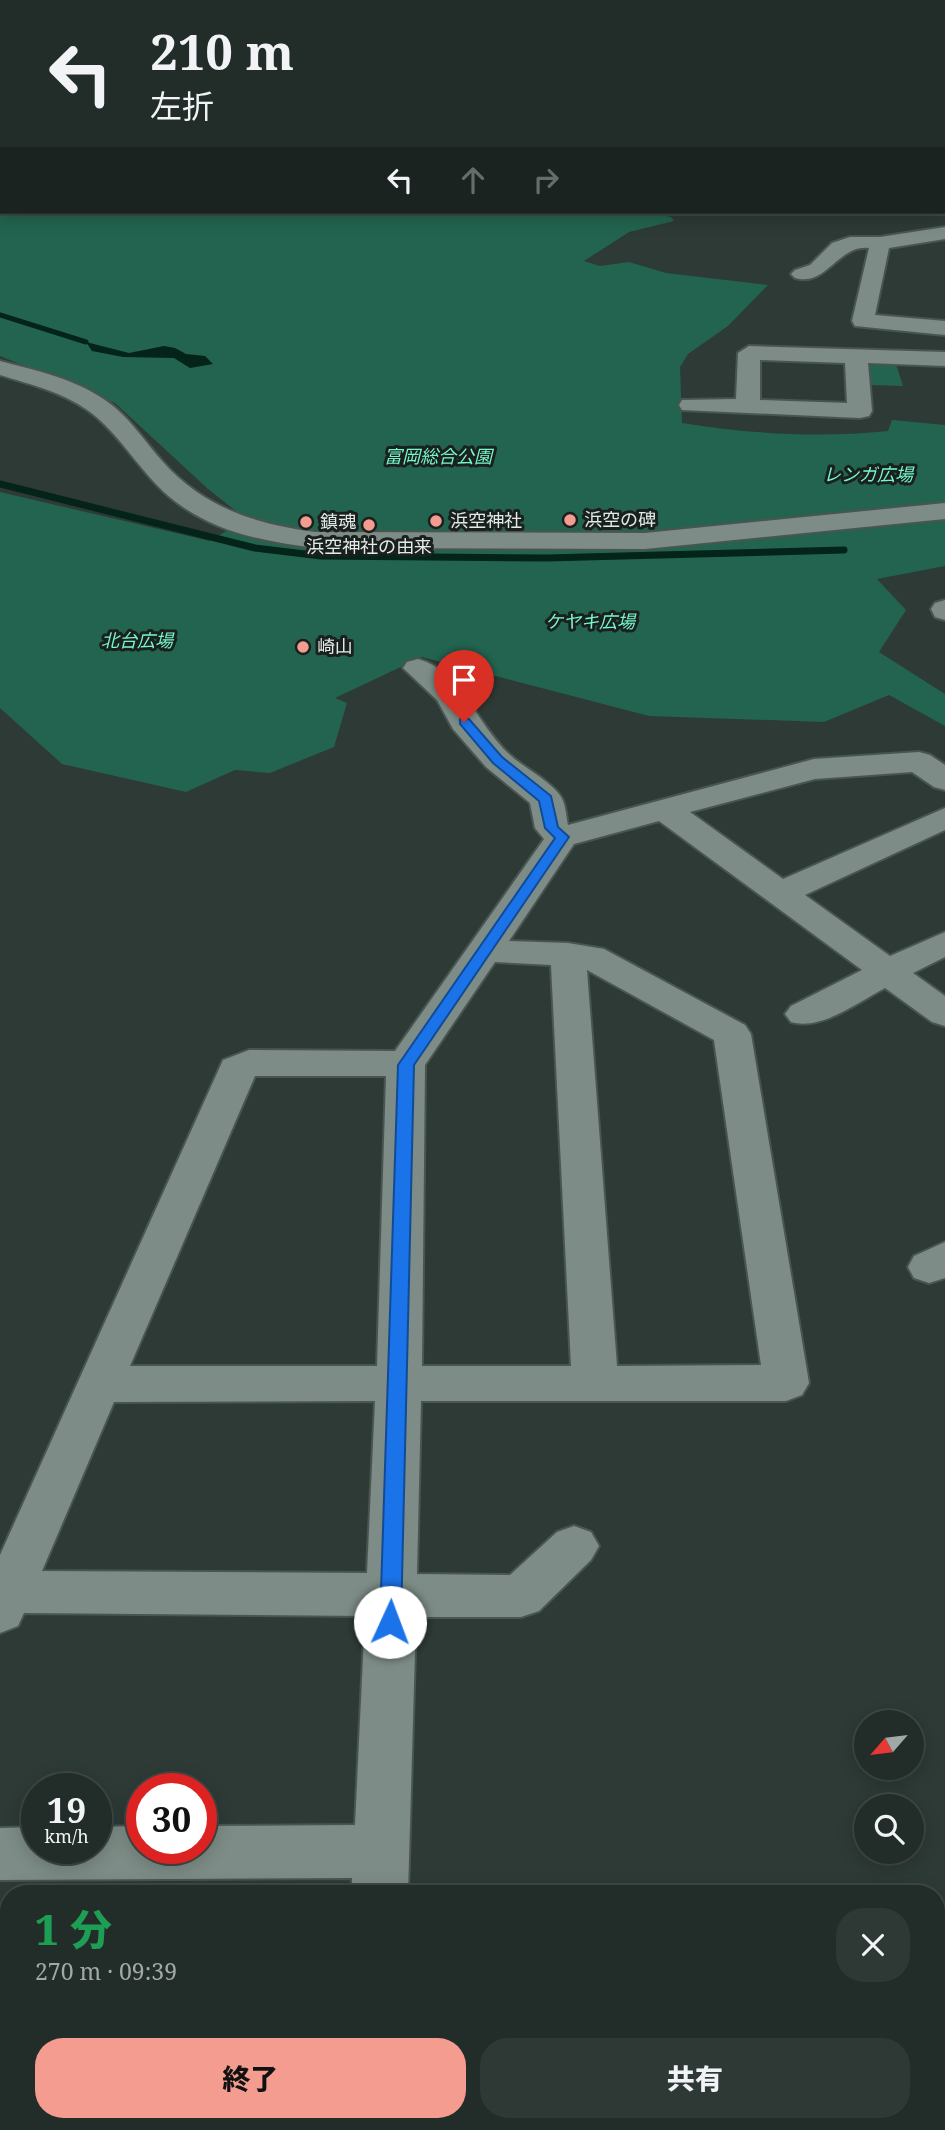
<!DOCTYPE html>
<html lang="ja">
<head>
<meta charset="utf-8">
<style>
	:root { --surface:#222c28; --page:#2e3834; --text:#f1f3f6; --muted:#a2a7a8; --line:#3f4845; --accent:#f59c90 }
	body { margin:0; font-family:"Noto Serif","Noto Sans JP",serif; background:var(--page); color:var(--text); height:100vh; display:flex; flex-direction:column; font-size:26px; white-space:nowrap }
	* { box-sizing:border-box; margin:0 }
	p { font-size:23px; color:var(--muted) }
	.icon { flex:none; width:38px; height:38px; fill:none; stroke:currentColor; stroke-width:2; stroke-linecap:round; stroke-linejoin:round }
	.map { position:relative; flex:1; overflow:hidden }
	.details { position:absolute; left:0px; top:1885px; width:945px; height:247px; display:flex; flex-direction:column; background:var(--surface); border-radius:28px 28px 0 0; box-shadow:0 4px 18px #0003,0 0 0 2px var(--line) }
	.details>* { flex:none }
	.hud { position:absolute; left:0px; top:0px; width:945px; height:214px; box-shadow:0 4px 18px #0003,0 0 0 2px var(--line); background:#222c28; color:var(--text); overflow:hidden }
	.needle { width:46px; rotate:242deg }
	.buttons { position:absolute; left:854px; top:1710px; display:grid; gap:14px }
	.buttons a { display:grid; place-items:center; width:70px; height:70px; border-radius:50%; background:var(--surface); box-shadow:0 4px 18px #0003,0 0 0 2px var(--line); font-size:35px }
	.speed { position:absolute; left:21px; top:1773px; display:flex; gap:14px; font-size:35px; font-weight:700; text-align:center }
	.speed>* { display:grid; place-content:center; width:91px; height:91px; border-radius:50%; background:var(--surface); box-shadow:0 4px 18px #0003,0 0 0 2px var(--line); line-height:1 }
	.speed small { font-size:18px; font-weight:400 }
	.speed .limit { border:10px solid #d22; background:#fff; color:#111 }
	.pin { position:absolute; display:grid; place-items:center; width:60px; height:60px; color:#fff; margin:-72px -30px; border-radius:50% 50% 50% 0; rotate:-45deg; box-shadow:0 0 7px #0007 }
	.pin .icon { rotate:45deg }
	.me { position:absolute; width:77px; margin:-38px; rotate:2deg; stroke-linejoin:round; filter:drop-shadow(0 0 5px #0008) }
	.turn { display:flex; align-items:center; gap:24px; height:147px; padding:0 35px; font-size:32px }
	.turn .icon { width:91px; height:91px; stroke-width:2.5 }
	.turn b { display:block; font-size:49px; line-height:60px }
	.lanes { display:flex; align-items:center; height:66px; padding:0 35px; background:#0003; justify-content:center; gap:35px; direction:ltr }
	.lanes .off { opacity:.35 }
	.round { display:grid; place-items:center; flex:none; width:74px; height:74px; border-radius:28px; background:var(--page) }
	.overview { display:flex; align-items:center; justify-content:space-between; height:119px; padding:0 35px }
	h1 { font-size:42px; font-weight:800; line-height:52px; color:#1e9e55 }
	.cta { display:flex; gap:14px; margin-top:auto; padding:14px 35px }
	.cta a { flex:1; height:80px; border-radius:28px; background:var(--accent); color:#111; font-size:28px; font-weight:800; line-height:80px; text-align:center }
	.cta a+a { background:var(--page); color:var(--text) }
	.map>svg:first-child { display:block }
</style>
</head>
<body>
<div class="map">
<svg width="945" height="2130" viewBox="0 0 945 2130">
	<rect width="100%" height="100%" fill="#2d3a35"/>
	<!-- green -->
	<g fill="#22644f">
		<path d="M0,0H296L2,2V212H641L671,217L674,221L629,232L584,261L600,266L629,262L666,273L768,285L728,326L688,354L680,367L682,423C749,434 820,438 888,431L892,420L945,425V566L877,579L906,610L879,652L945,694V726L889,695L824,722L649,716L422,657L335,698L347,703L334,747L270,773L235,770L186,792L62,764L0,708V492L210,541L246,519L208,489L115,403L0,356Z"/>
		<polygon points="882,359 897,367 903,386 869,385 868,361"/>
	</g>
	<!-- water -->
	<polygon fill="#042319" points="86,342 129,353 164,346 175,348 186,354 205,356 213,364 190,368 174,358 123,357 92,351"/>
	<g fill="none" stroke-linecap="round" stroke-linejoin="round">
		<!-- stream-far1 -->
		<polyline stroke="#042319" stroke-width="5" points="0,315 86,342"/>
		<!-- stream -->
		<polyline stroke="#042319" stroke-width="7" points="0,484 255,548 321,556 547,558 844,550"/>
		<!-- minor casing -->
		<g stroke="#4a5551" stroke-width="4">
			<g id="minor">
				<polygon points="453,0 472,0 452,2"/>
				<polygon points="752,0 776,0 777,2 754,2"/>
				<rect x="943" y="29" width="2" height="10"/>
				<rect x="943" y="63" width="2" height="10"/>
				<rect x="943" y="122" width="2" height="10"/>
				<path d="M945,227V239L889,248L875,315L945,321V335L855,326L852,321L869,248C837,245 827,287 795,278L791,274L795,270L810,265L832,243L850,237H880Z"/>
				<path d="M749,346L945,352V366L868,363L872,411L869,416L860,418L682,410L679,405L682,400L736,399L738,353ZM760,360L845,363L847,403L760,400Z"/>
				<path d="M0,361C35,370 75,379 105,400C129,416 144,441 163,462C204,508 256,524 315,532L645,533L945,503V519L645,549L315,548C269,542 222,534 183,507C146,483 127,442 94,415C67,393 32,385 0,375Z"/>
				<polygon points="945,600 945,620 935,617 931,609 935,603"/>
				<path d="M418,659C460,670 478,726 509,754C524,768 546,778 559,794C566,802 566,816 568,825L814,759L919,752L930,755L945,765V790L934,787L912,772L815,779L690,812L783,879L945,808V830L805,895L890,956L945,932V957L913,973L945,996V1026L932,1022L885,988C858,1002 821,1031 791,1022L785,1014L791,1006L862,970L659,821L574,844L509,941L568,943L604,949L745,1025L751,1034L809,1383L802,1395L786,1401H421L417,1574L510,1575L557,1532L574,1526L591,1532L599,1546L591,1560L539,1611L521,1617H416L408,1894H352V1878L0,1880V1828L37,1827V1848H96V1827L142,1826V1848H201V1826L355,1825L365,1616L24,1613L18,1626L0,1633V1555L223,1060L249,1050L395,1051L544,839L535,828L530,803L486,767L453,729L437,700L403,668L407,662ZM495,962L551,965L571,1366H422L425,1065ZM587,970L714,1040L761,1365L617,1366ZM255,1076H386L377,1366H130ZM375,1401L367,1573L42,1571L114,1402Z"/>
				<polygon points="945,1242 945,1278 929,1283 914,1278 908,1267 914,1256"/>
				<rect x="338" y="2123" width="62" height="7"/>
				<polygon points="564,2123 637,2123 640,2130 567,2130"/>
			</g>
		</g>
		<!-- minor -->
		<use href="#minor" fill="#7d8c86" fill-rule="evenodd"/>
	</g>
	<!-- route -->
	<polygon fill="#1a73e8" stroke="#114b97" stroke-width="2" points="460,719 469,719 502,757 551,796 558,827 569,837 414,1065 401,1622 398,1628 390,1631 383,1628 380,1622 398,1065 555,838 545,828 539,801 493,763 460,724"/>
	<!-- markers -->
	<g fill="#f59c90" stroke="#1a201d" stroke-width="2.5">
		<circle cx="570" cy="520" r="7"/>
		<circle cx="436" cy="521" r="7"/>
		<circle cx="306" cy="522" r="7"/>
		<circle cx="369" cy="525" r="7"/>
		<circle cx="303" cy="647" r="7"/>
	</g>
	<g text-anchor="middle" stroke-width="6" stroke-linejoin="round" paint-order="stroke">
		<!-- far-park labels -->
		<g font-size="18" font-style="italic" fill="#75f7cc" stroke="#1a201d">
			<text x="438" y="463">富岡総合公園</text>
			<text x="868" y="481">レンガ広場</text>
			<text x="590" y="628">ケヤキ広場</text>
			<text x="137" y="647">北台広場</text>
		</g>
		<!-- far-poi labels -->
		<g font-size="18" fill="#e1eae6" stroke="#1a201d" text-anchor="start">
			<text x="584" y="526">浜空の碑</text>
			<text x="450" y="527">浜空神社</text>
			<text x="320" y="528">鎮魂</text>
			<text x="369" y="553" text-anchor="middle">浜空神社の由来</text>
			<text x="317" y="653">崎山</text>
		</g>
	</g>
</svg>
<div class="buttons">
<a><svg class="needle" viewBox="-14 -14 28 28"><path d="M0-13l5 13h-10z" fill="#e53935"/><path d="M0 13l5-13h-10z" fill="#a2a7a8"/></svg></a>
<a><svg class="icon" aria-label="search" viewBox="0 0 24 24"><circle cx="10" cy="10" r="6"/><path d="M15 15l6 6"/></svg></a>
</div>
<div class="speed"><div>19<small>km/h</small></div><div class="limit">30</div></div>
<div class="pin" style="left:464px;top:722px;background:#d93025"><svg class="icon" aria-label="arrive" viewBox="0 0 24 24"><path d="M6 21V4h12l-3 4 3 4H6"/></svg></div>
<svg class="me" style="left:390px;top:1622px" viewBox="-20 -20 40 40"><circle r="19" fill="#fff"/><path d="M0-13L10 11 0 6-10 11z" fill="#1a73e8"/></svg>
<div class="hud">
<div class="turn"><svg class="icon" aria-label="left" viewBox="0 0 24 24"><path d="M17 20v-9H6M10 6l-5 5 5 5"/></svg><div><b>210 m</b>左折</div></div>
<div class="lanes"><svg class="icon" aria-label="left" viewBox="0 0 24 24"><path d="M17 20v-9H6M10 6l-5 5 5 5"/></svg><svg class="icon off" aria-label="ahead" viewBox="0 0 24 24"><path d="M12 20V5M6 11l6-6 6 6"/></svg><svg class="icon off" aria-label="right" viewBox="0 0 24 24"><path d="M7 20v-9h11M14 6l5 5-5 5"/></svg></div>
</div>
<section class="details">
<div class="overview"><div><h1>1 分</h1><p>270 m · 09:39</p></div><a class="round"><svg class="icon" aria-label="close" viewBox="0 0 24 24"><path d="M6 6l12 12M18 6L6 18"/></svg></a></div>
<div class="cta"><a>終了</a><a>共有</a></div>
</section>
</div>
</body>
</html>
